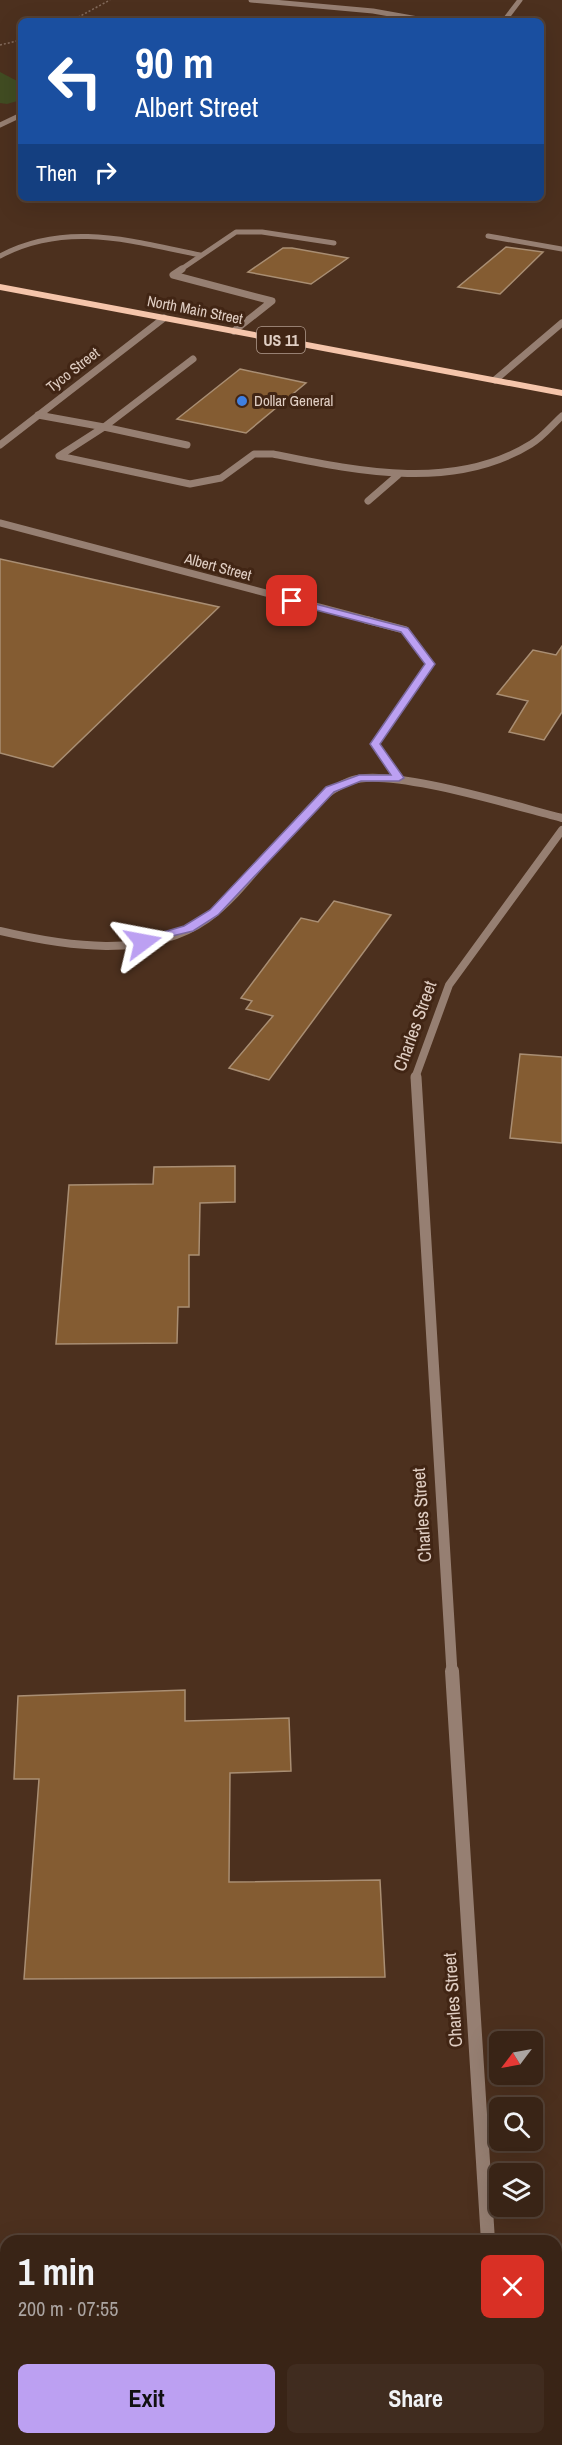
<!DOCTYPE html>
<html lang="en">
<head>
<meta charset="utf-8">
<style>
	:root { --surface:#392416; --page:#402c1f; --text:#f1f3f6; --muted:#aba4a1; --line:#534135; --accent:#bca0f2 }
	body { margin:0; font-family:"Archivo Narrow",sans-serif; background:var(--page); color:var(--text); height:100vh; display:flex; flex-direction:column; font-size:22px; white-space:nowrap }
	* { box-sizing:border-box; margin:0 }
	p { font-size:20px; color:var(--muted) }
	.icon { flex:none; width:33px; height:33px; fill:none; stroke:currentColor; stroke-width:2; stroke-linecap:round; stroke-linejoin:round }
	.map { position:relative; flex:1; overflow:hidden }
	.drawer { position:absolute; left:0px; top:2235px; width:562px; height:210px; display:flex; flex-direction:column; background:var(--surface); border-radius:18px 18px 0 0; box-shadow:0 6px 24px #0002,0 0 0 2px var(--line) }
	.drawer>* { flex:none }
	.hud { position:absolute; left:18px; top:18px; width:526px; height:183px; border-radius:9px; box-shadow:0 6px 24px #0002,0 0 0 2px var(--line); background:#1a4fa0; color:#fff; overflow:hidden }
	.needle { width:39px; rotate:238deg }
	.buttons { position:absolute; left:489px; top:2031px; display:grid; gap:12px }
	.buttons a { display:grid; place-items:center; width:54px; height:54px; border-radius:9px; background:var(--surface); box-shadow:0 6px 24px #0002,0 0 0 2px var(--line); font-size:30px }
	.pin { position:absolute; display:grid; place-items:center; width:51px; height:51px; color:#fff; margin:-26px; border-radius:12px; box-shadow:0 3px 9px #0006 }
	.me { position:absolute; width:66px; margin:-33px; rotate:77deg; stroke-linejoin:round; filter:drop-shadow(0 0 4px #0008) }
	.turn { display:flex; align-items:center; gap:21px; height:126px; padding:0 18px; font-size:27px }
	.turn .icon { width:78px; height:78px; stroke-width:2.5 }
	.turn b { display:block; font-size:42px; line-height:51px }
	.then { display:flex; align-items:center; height:57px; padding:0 18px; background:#0003; gap:12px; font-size:22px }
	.round { display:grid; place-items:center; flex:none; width:63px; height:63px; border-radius:9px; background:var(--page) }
	.summary { display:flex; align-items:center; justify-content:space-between; height:102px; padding:0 18px }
	h1 { font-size:36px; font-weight:700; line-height:45px }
	.cta { display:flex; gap:12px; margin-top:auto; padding:12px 18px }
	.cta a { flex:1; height:69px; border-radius:9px; background:var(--accent); color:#111; font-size:24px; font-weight:700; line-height:69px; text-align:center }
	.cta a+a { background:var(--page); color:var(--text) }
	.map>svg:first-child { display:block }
</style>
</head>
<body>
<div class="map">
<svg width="562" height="2445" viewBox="0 0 562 2445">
	<rect width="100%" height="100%" fill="#4c301e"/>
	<!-- green -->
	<polygon fill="#414c22" points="0,72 21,83 21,100 7,104 0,103"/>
	<!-- building -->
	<g fill="#845c32" stroke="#a98e73" stroke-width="1.5">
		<polygon points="506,247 543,252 500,294 458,287"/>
		<polygon points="283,248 292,248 348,258 311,284 248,272"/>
		<polygon points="240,369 306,383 246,433 177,419"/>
		<polygon points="0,559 219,607 53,767 0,753"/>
		<polygon points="562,646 562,712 544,740 509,732 528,701 497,694 533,650 556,655"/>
		<polygon points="334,901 391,915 269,1080 229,1068 273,1016 246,1009 252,1001 241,998 301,918 318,922"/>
		<polygon points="520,1054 562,1057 562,1143 510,1138"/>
		<polygon points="235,1166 235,1202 200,1203 199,1255 189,1255 189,1307 178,1307 177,1343 56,1344 69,1185 153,1184 154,1167"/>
		<polygon points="185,1690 185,1721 289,1718 291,1771 230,1773 229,1882 380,1880 385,1977 24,1979 39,1779 14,1779 18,1696"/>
	</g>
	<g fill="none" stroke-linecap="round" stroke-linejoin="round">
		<!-- path -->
		<g stroke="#836b5c" stroke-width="1.5" stroke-dasharray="2 2" stroke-linecap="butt">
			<polyline points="71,21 110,0"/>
			<polyline points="0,45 21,40"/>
		</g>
		<!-- minor-far4 -->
		<g stroke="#967f72" stroke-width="5">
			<polyline points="251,0 373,11 429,21"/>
			<polyline points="504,21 520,0"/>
			<polyline points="0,125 21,115"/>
			<polyline points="488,236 562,249"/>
			<path d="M0,256C66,221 131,241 200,255"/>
			<polyline points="180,270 236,232 262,232 334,243"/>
		</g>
		<!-- minor-far3 -->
		<g stroke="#967f72" stroke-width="7">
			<polyline points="182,269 173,275 272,301 234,331"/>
			<polyline points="495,380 562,323"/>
			<path d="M38,415L104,427L59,456L190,484L221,478L254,454H273C357,471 454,492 531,444C543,437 552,425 562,416"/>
			<polyline points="0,445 164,318"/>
			<polyline points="187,445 104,427 193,359"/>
			<polyline points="368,501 398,475"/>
			<polyline points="0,523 372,621"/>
		</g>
		<!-- minor-far2 -->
		<g stroke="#967f72" stroke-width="8">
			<polyline points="367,620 405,630 430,664 375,744 399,778"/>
			<path d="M0,931C64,946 149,960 207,919C236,898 258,866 282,840C302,818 321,792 350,781C387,766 518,807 562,818"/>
			<polyline points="415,1078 449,985 562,830"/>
		</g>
		<!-- minor-far1 -->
		<polyline stroke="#967f72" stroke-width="11" points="416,1077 452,1672"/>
		<!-- minor -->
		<g stroke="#967f72" stroke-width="14">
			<polyline points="452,1671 488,2241"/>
			<polyline points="0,2402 6,2402"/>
			<polyline points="307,2439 307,2445"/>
			<polyline points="501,2439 501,2445"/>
		</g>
		<!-- major -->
		<polygon fill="#f5c5ab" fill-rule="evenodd" points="0,284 562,390 562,396 0,290"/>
	</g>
	<!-- route -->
	<polygon fill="#bca0f2" stroke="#7a689d" stroke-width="1.5" points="292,598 408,628 435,664 380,744 404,778 399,781 361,781 334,792 218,915 193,931 139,944 139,939 184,926 210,910 326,787 359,775 391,775 370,744 425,664 401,632 289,603 288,601"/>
	<!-- markers -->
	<circle fill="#3f7fe0" stroke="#412514" stroke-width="2" cx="242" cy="401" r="6"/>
	<g text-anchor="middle" stroke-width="6" stroke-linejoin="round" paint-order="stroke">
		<!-- far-street labels -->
		<g font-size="15" fill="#e0cec3" stroke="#412514">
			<text transform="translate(195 310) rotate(11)" y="5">North Main Street</text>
			<text transform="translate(73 370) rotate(-38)" y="5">Tyco Street</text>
			<text transform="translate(218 567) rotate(15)" y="5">Albert Street</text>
		</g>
		<!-- far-poi labels -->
		<g font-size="15" fill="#e0cec3" stroke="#412514" text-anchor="start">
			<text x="254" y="406">Dollar General</text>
		</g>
		<!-- shield labels -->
		<rect fill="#412514" stroke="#b09b8e" stroke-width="1.5" x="257" y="327" width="48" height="26" rx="4.5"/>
		<g font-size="16" font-weight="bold" fill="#e0cec3">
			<text x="281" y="346">US 11</text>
		</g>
		<!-- street labels -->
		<g font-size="18" fill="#e0cec3" stroke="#412514">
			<text transform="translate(415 1026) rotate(-70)" y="6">Charles Street</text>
			<text transform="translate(422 1515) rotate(-94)" y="6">Charles Street</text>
			<text transform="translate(453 2000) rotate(-94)" y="6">Charles Street</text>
		</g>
	</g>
</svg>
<div class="buttons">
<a><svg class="needle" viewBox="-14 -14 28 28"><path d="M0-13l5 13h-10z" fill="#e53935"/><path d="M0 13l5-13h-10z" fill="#aba4a1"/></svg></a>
<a><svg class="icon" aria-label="search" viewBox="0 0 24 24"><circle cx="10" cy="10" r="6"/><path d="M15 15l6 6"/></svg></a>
<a><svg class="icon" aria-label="layers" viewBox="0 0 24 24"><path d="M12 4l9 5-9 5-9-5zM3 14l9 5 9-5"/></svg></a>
</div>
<div class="pin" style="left:292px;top:601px;background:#d93025"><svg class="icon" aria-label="arrive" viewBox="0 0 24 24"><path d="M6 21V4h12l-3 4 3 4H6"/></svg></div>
<svg class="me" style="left:143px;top:942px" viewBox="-20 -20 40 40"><path d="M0-17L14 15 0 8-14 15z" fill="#bca0f2" stroke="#fff" stroke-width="4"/></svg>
<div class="hud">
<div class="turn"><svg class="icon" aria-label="left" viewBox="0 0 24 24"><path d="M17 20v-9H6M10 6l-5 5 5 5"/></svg><div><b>90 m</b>Albert Street</div></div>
<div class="then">Then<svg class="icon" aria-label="right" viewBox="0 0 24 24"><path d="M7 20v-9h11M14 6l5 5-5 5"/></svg></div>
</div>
<section class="drawer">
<div class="summary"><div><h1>1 min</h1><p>200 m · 07:55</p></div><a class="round" style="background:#d93025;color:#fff"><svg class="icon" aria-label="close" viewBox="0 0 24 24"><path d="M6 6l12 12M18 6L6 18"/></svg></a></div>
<div class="cta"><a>Exit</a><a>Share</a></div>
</section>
</div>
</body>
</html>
